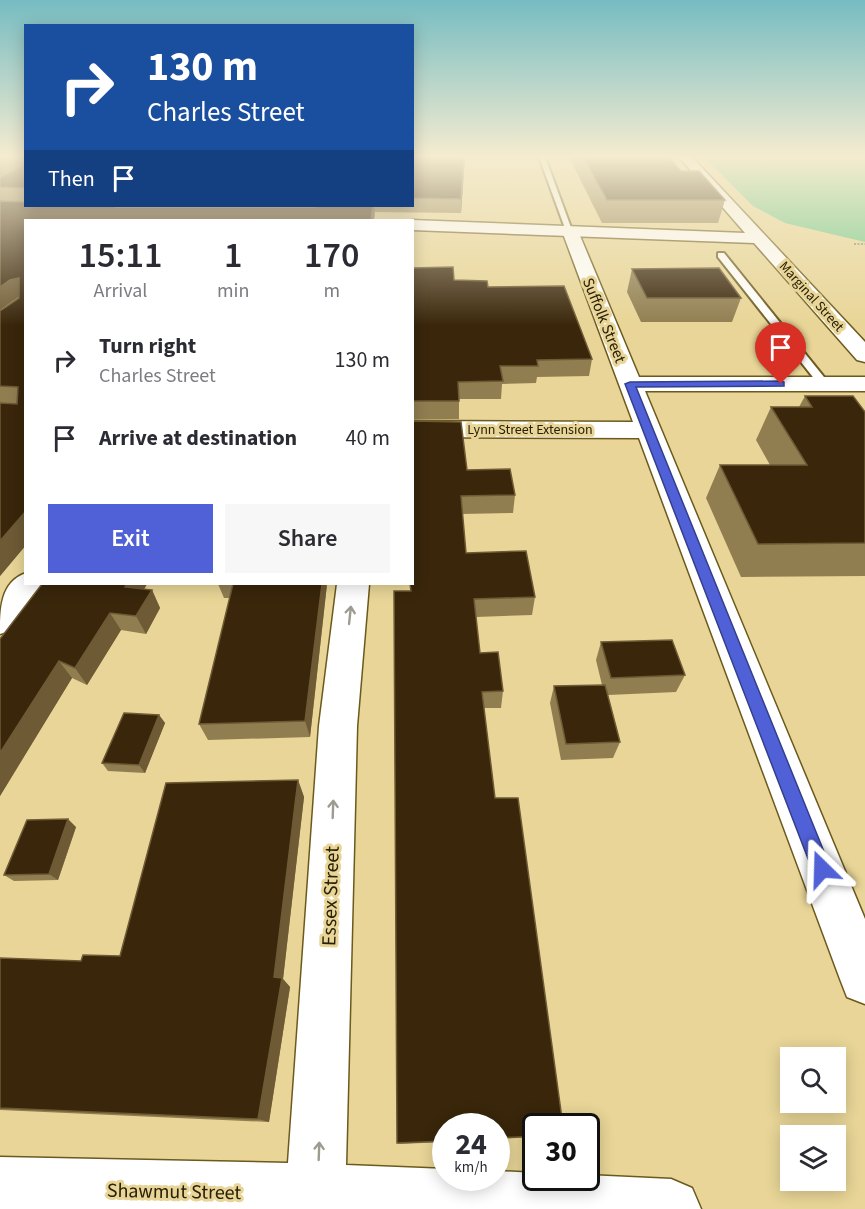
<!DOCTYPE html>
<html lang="en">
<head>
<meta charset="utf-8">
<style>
	:root { --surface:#fff; --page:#f7f7f7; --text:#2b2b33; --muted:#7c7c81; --accent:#5061d7 }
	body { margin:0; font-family:"Source Sans 3",sans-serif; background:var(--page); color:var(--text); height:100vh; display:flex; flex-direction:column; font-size:22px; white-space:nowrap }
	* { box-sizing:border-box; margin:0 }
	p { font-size:20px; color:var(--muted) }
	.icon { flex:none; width:33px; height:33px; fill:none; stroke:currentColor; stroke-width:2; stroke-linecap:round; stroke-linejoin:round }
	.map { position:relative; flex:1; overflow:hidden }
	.details { position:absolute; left:24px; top:219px; width:390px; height:366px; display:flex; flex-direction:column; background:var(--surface); border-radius:0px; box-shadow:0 3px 15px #0003 }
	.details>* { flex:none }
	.guide { position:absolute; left:24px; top:24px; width:390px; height:183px; border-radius:0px; box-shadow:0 3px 15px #0003; background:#1a4fa0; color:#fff; overflow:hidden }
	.buttons { position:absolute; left:780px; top:1047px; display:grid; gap:12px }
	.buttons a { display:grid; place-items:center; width:66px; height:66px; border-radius:0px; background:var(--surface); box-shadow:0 3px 15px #0003; font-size:30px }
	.speed { position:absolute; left:432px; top:1113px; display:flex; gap:12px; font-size:30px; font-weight:700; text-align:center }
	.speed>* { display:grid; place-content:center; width:78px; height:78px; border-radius:50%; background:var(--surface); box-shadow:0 3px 15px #0003; line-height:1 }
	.speed small { font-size:15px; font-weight:400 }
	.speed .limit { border:3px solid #111; border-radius:9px; background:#fff; color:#111 }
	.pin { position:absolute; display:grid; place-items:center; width:51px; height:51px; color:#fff; margin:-62px -26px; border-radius:50% 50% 50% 0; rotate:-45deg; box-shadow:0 0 6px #0007 }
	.pin .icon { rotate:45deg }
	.me { position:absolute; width:66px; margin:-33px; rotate:338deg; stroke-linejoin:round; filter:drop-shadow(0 0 4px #0008) }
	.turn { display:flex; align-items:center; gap:21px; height:126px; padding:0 24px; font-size:27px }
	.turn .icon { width:78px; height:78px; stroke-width:2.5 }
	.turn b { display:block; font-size:42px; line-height:51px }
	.then { display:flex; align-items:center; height:57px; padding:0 24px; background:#0003; gap:12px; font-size:22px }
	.eta { display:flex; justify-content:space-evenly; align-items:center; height:102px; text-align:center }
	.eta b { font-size:36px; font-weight:600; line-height:42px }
	.cta { display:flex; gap:12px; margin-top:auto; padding:12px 24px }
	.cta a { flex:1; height:69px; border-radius:0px; background:var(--accent); color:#fff; font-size:24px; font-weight:600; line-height:69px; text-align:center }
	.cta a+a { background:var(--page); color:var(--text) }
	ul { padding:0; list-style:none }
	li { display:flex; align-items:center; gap:18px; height:78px; padding:0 24px }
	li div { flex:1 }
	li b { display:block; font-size:22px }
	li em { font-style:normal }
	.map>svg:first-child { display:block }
</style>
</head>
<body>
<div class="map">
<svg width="865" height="1209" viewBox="0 0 865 1209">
	<rect width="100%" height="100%" fill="#e8d597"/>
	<!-- water -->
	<polygon fill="#6bc789" points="704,157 865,157 865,242 785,223 753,206"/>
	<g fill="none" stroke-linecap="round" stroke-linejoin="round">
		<!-- lane casing -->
		<g stroke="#6b5a1c" stroke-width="4">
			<g id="lane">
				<polygon points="539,157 545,157 573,233 566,231"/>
				<polygon points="718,253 724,253 828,382 828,386 820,386 718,257"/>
			</g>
		</g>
		<!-- street casing -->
		<g stroke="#6b5a1c" stroke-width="3">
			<g id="street">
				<polygon points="308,206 323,206 317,220 301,220"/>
				<polygon points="570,226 578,231 639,377 865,377 865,391 645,391 865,919 865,1004 847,997 840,979 639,438 412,437 412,421 633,422 562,231"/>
				<path d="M26,573V584H45L12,630L0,634C0,610 0,582 26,573Z"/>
				<polygon points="337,584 369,584 357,726 346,1165 446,1169 446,1178 496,1178 496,1171 536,1173 536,1178 586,1178 586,1175 671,1179 692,1188 701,1209 0,1209 0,1157 288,1163 319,726"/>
			</g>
		</g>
		<!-- secondary casing -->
		<g stroke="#6b5a1c" stroke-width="3">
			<polygon id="secondary" points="679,157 692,157 865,342 865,362 857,360 754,243 412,230 412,220 745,233"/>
		</g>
		<!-- path -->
		<polyline stroke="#988a5c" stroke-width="2" stroke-dasharray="2 1.5" stroke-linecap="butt" points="854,244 865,244"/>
		<!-- lane -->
		<use href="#lane" fill="#fff" fill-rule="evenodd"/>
		<!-- street -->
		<use href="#street" fill="#fff" fill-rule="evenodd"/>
		<!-- secondary -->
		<use href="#secondary" fill="#fff" fill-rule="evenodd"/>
	</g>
	<!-- wall -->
	<g fill="#907e51">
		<polygon points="0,157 26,157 26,206 134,206 133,207 115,206 116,207 156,207 155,206 307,206 306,207 315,207 316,206 412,206 412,157 465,157 461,213 375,212 374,220 26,220 26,545 0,576 0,311 19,297 0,310"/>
		<polygon points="569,157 669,157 681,171 725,200 718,223 602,223"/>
		<polygon points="412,268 454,280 488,287 592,359 589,376 537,377 536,383 502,384 501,399 459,399 459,419 412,419"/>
		<polygon points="632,269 741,298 732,322 641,322 627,292"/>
		<polygon points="805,396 865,412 865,576 741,577 706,498 720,465 770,465 756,440 771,407 799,407"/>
		<polygon points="467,470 515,495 513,513 462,514 466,553 535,597 532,615 476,617 480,653 503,691 501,708 484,708 536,1126 536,1137 496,1139 496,1126 446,1126 446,1142 399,1144 397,1143 411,591"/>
		<polygon points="147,584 144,589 152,590 160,608 146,634 121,630 87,685 72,678 0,796 0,639"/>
		<polygon points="218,584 327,584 310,737 208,740 199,724 230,598 224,598"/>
		<polygon points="601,642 685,675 676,692 608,695 620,742 613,758 561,760 550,703 554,686 602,685 596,660"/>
		<polygon points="159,715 165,723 145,773 108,771 102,763"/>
		<polygon points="298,780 304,797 283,979 290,987 269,1122 0,1110 0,958 81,961 120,956"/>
		<polygon points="76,827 58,880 14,881 4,875"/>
	</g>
	<!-- shaded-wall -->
	<g fill="#6e5a35">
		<polygon points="11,157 21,157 25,166 0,180 0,163"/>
		<polygon points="464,157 465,157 461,213 461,199"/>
		<polygon points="373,206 375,206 374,220 371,220"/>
		<polygon points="19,278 26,296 18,297 0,310 0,287 10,280"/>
		<polygon points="26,511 26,545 0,576 0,541"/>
		<polygon points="127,584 147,584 135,605 125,587"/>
		<polygon points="322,584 327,584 310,737 305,721"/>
		<polygon points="152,590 160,608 146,634 136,616"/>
		<polygon points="110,613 121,630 87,685 75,668"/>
		<polygon points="59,661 72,678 0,796 0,753"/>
		<polygon points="159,715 165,723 145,773 139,765"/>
		<polygon points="298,780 304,797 283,979 290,987 269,1122 258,1119 274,977"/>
		<polygon points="68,819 76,827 58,880 49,874"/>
	</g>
	<!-- building -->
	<g fill="#39260b" stroke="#6e5a35" stroke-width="1.5">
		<polygon points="0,157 11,157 0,163"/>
		<polygon points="22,157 26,157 26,188 0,187 0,177 21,166"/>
		<polygon points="412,157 464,157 461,199 412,198"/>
		<polygon points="583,157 669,157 681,171 699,171 725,200 607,200"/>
		<polygon points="0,201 26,202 26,206 114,206 116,207 315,207 316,206 373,206 371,220 26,220 26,511 0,541 0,403 17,404 18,387 0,386 0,311 19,298 19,278 10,280 0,287"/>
		<polygon points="453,267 454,280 487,281 488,287 564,286 592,359 537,360 538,366 500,366 503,381 458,382 459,401 412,401 412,268"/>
		<polygon points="719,268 741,298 647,298 632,269"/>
		<polygon points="805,396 853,396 865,412 865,543 758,544 720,465 807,465 771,407 812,407"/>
		<polygon points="412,421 461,422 467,470 510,469 515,495 461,496 466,553 526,551 535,597 474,599 480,653 498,652 503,691 482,692 495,798 518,798 563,1126 536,1126 536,1136 496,1138 496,1126 446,1126 446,1141 397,1143 394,591 411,591 410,584 412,584"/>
		<polygon points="42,584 127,584 125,587 152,590 136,616 110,613 75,668 59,661 0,753 0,639"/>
		<polygon points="233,584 322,584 305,721 199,724"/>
		<polygon points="672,640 685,675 611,678 601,642"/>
		<polygon points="605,685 620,742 566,744 554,686"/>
		<polygon points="124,713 159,715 139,765 102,763"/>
		<polygon points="298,780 274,977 282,978 258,1119 0,1108 0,958 81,961 83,955 120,956 166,783"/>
		<polygon points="68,819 49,874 4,875 27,820"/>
	</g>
	<!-- one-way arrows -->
	<defs><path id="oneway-shaft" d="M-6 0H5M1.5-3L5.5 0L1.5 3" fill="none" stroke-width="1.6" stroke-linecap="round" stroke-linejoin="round" transform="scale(1.5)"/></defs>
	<g stroke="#9e9b90">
		<use href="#oneway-shaft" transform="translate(350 615) rotate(-84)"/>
		<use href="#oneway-shaft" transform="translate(333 809) rotate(-88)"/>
		<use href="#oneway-shaft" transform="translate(319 1151) rotate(-88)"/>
	</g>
	<!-- sky -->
	<linearGradient id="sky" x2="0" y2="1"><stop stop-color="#76bcc2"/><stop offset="0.48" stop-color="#f5ecd0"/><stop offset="1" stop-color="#f5ecd0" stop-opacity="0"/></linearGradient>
	<rect width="865" height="326" fill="url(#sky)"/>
	<!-- route -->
	<polygon fill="#5061d7" stroke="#343f8c" stroke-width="1.5" points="781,381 784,382 784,386 636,387 831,869 828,876 822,879 815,876 812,869 625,384 630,382"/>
	<g text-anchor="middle" stroke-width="6" stroke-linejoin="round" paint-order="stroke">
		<!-- far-street labels -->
		<g font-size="14" fill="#282108" stroke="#e8d597">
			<text transform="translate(812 296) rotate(48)" y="5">Marginal Street</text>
			<text x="530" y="434">Lynn Street Extension</text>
		</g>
		<!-- street labels -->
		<g font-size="16" fill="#282108" stroke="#e8d597">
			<text transform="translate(605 320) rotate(68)" y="6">Suffolk Street</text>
		</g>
		<!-- near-street labels -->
		<g font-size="20" fill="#282108" stroke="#e8d597">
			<text transform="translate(330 896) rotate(-88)" y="7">Essex Street</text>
			<text transform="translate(174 1191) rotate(1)" y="7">Shawmut Street</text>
		</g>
	</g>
</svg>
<div class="buttons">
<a><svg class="icon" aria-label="search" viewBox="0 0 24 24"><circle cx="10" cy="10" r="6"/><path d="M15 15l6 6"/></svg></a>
<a><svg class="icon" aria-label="layers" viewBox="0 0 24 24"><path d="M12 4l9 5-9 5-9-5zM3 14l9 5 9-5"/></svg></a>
</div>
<div class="speed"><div>24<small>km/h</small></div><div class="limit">30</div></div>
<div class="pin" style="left:781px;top:384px;background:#d93025"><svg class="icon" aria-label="arrive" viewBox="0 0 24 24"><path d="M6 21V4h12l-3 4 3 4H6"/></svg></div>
<svg class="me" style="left:822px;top:869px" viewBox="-20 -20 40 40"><path d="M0-17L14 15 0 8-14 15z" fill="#5061d7" stroke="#fff" stroke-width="4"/></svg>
<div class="guide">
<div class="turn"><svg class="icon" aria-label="right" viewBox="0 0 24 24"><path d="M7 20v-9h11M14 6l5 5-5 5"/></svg><div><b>130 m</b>Charles Street</div></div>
<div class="then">Then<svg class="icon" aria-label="arrive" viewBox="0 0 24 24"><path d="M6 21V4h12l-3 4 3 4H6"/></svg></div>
</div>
<section class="details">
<div class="eta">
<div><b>15:11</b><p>Arrival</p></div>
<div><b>1</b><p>min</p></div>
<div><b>170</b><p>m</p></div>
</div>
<ul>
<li><svg class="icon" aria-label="right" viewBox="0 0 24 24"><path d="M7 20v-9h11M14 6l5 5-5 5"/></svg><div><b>Turn right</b><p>Charles Street</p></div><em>130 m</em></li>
<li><svg class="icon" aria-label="arrive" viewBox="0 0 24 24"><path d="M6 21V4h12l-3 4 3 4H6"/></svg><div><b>Arrive at destination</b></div><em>40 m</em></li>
</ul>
<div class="cta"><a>Exit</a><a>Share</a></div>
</section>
</div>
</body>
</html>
